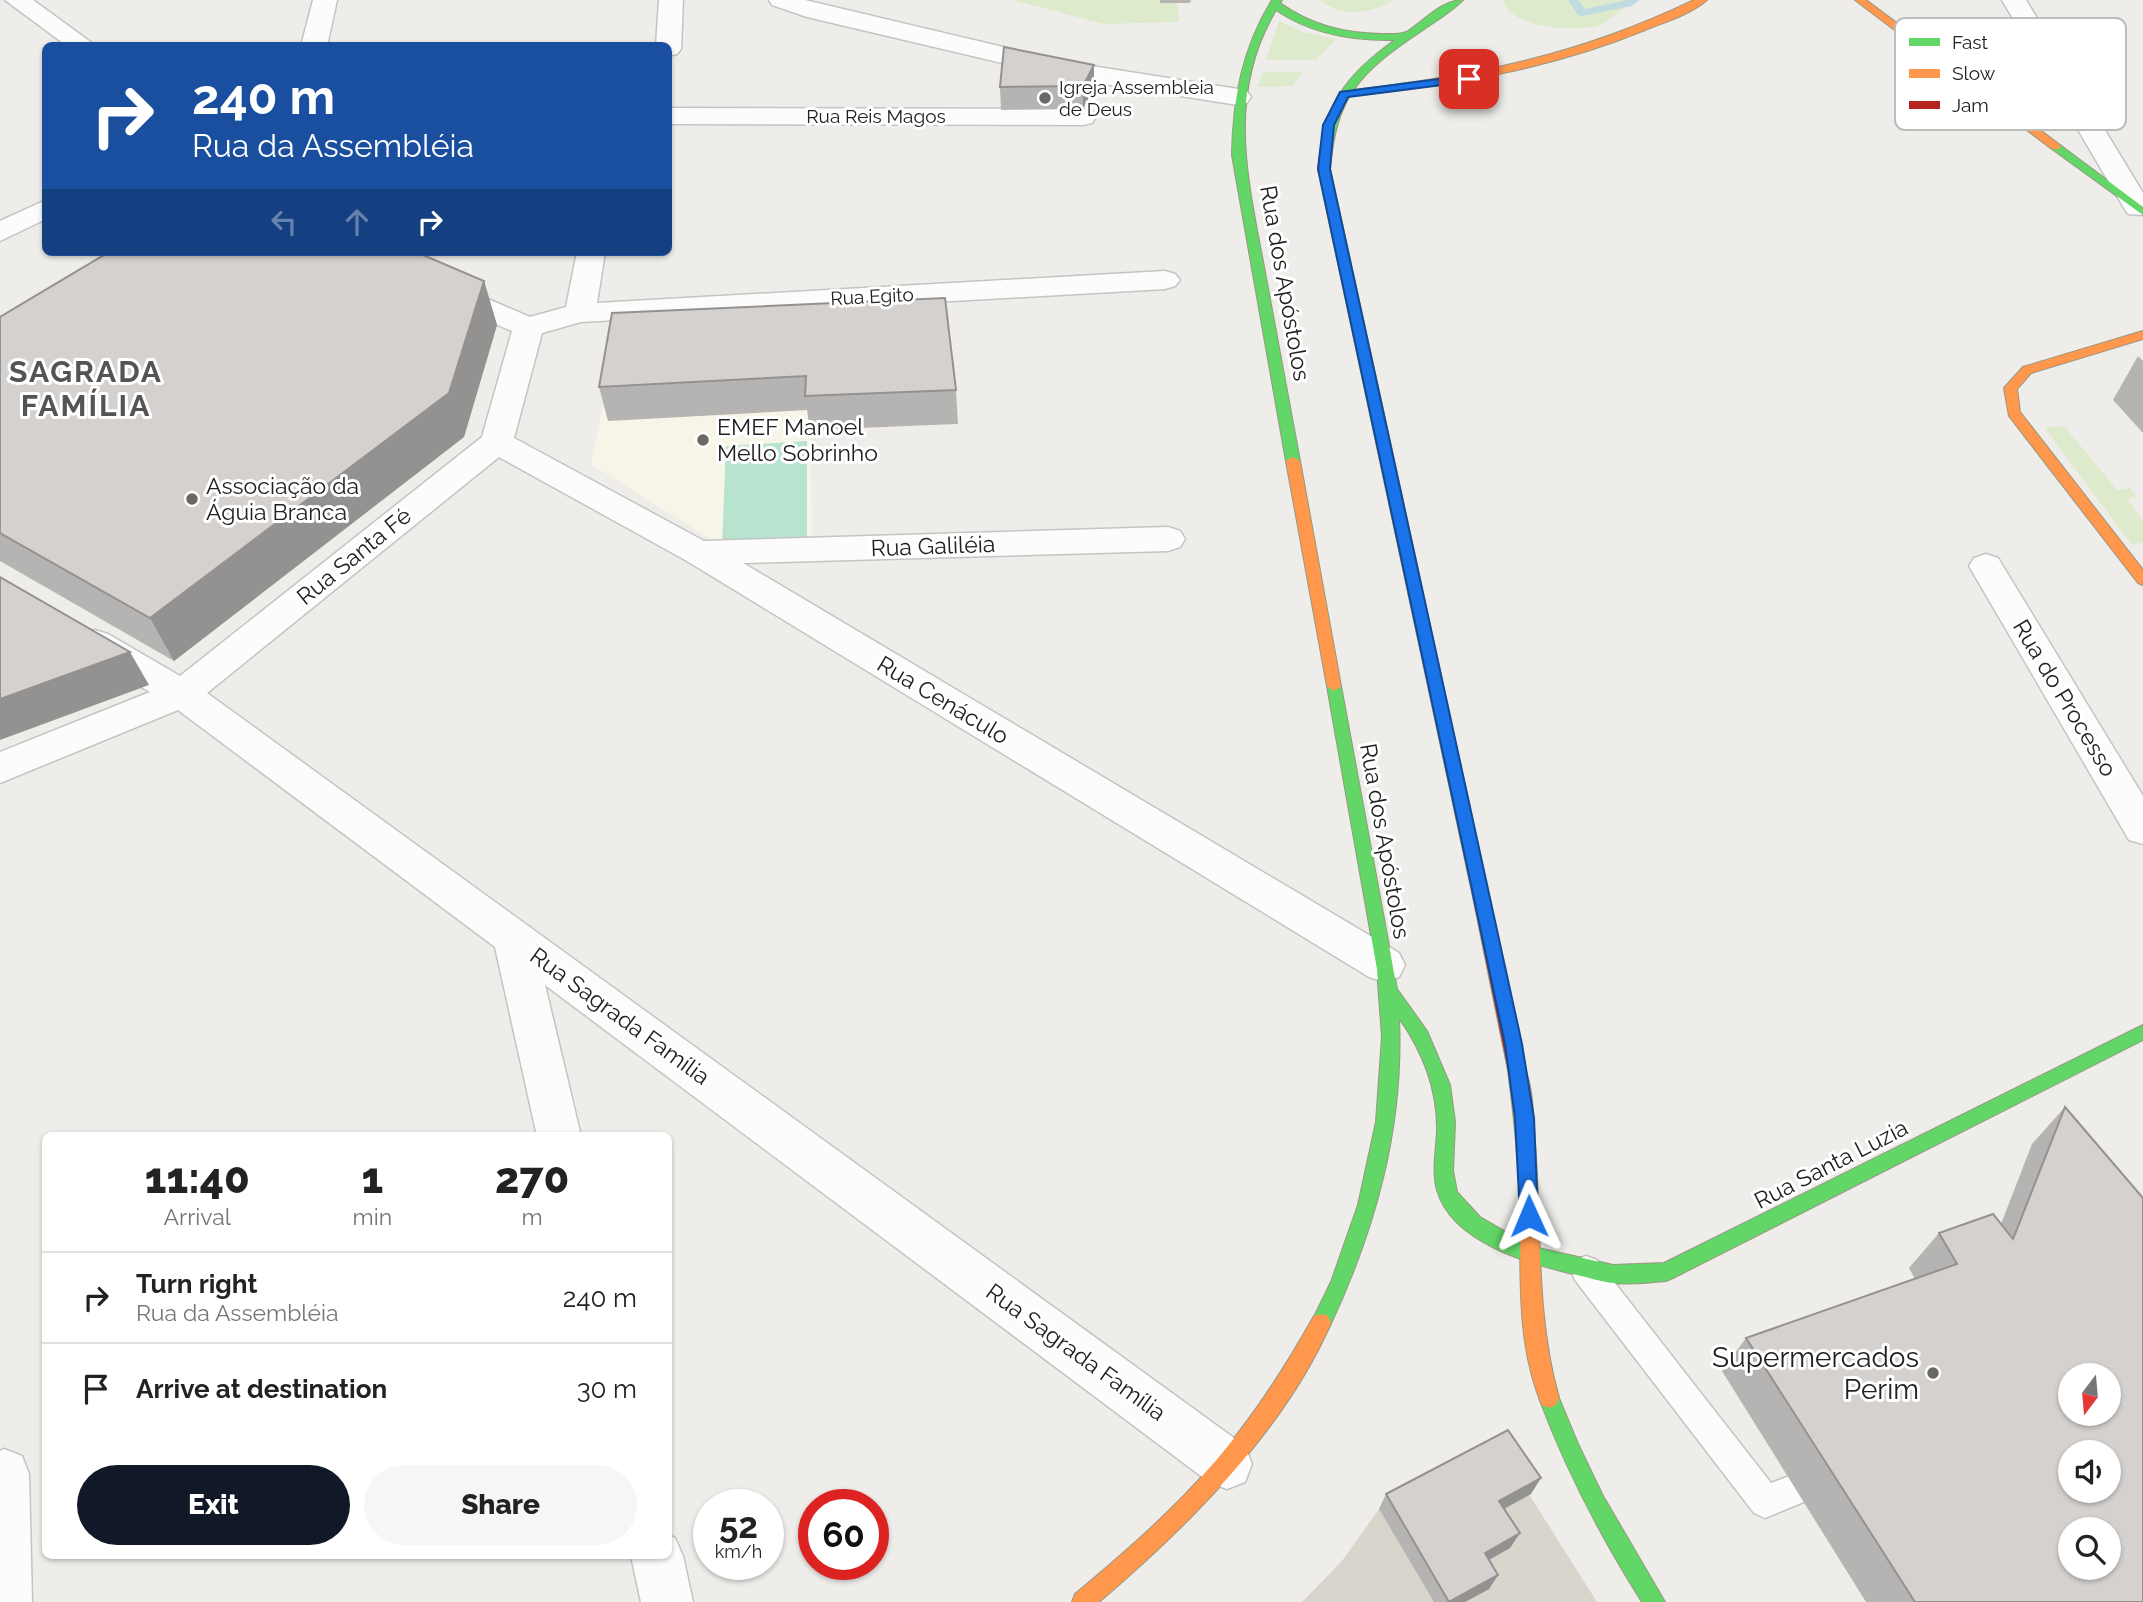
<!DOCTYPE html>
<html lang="en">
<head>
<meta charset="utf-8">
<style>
	:root { --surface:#fff; --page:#f6f6f6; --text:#222; --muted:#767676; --line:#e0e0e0; --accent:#111827 }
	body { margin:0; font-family:Raleway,sans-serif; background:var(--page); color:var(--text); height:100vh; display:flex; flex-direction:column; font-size:26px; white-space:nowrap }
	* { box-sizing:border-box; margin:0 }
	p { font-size:23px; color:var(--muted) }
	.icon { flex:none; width:38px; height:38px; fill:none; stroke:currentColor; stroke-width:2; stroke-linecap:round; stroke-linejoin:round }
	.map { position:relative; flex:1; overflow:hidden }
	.drawer { position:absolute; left:42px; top:1132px; width:630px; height:427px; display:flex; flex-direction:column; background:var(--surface); border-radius:10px; box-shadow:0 2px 5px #0004 }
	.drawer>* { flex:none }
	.top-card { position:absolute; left:42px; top:42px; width:630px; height:214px; border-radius:10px; box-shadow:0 2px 5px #0004; background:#1a4fa0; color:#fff; overflow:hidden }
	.needle { width:46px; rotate:196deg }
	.controls { position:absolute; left:2058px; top:1363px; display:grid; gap:14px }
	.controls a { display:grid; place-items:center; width:63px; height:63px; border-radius:50%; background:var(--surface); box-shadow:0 2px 5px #0004; font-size:35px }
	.speed { position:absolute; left:693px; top:1489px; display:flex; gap:14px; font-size:35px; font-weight:700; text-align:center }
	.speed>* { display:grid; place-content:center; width:91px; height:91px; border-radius:50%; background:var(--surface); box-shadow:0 2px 5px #0004; line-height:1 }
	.speed small { font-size:18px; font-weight:400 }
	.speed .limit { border:10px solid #d22; background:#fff; color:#111 }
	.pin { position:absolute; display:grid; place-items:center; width:60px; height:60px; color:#fff; margin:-30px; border-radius:14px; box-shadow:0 4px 10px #0006 }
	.me { position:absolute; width:77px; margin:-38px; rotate:359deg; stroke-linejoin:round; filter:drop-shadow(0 0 5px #0008) }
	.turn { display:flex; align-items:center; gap:24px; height:147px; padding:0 35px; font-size:32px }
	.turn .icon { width:91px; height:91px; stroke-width:2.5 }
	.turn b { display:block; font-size:49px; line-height:60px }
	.lanes { display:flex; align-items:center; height:66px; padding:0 35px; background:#0003; justify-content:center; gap:35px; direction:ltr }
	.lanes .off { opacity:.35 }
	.eta { display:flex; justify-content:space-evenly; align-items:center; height:119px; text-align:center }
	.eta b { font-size:42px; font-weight:800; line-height:49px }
	.cta { display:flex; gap:14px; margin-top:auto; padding:14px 35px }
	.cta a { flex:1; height:80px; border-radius:42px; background:var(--accent); color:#fff; font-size:28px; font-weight:800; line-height:80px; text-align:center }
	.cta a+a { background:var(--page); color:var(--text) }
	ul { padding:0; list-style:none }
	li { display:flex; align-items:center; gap:21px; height:91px; padding:0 35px; border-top:2px solid var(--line) }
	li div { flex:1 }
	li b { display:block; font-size:26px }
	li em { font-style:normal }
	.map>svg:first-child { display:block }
</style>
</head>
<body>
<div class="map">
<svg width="2143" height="1602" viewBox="0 0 2143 1602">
	<rect width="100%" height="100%" fill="#efedea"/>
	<!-- education -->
	<polygon fill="#f7f5e7" points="951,329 958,424 810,431 812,541 722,546 591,464 616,344"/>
	<!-- construction -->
	<polygon fill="#d8d6cc" points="1499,1447 1597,1602 1302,1602 1342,1561 1379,1509"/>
	<!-- grass -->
	<g fill="#ddeacb">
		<polygon points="1012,0 1155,0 1177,3 1179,22 1104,24"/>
		<path d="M1320,0H1393C1372,14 1341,18 1320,0Z"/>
		<path d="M1503,0H1633C1623,8 1613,18 1602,24C1580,34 1507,28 1503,0Z"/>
		<polygon points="1279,21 1303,32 1336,39 1316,60 1266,60"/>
		<polygon points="1263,72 1303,72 1292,86 1258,87"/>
		<polygon points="2064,426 2117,490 2130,488 2137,497 2127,499 2143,521 2143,543 2131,544 2045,428"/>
	</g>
	<!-- pitch -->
	<polygon fill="#b8e3ce" points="807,441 807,541 722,546 726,446"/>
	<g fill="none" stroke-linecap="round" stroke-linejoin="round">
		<!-- stream -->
		<polygon fill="#bfdbe0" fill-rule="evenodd" points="1568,0 1578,0 1585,9 1627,0 1639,0 1632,6 1582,16 1578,15"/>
		<!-- lane casing -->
		<g stroke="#c5c4c2" stroke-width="3">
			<polygon id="lane" points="1586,1256 1597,1260 1771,1483 1795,1474 1806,1479 1811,1490 1806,1501 1765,1518 1754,1513 1575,1280 1571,1270 1575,1260"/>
		</g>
		<!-- street casing -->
		<g stroke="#c5c4c2" stroke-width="3">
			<g id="street">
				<polygon points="5,0 33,0 96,46 67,46"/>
				<polygon points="313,0 337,0 327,46 301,46"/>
				<polygon points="659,0 683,0 681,49 677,54 668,56 668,46 656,46"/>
				<polygon points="769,0 805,0 1066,62 1238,89 1247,91 1251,97 1247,103 1238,105 1066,78 807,17 772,5"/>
				<polygon points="2002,0 2026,0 2143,193 2143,215 2128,214 2124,208"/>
				<polygon points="668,108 1083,109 1092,111 1096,117 1092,123 1083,125 668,124"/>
				<polygon points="46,200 46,219 0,241 0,221"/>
				<polygon points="340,252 379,252 530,317 566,307 577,252 605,252 597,303 1165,271 1175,274 1180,280 1175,286 1165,289 581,322 542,333 514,438 704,541 1168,527 1180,531 1185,539 1180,547 1168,551 743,563 1399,953 1405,965 1399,977 1384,982 1369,977 687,561 499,457 207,693 1245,1446 1252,1464 1245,1482 1227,1489 1209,1482 545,985 581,1136 537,1136 495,947 178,710 0,783 0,752 150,692 82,652 77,643 82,634 95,630 108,634 180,676 482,437 512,331 344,258"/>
				<polygon points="1986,554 1998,558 2143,796 2143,844 2129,840 1969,566 1974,558"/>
				<polygon points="4,1449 22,1456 29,1474 32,1602 0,1602 0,1451"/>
				<polygon points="668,1535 675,1538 683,1556 693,1602 641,1602 631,1556 668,1556"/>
			</g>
		</g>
		<!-- fast casing -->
		<g stroke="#989882" stroke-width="2">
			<g id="fast">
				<path d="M1272,0H1282L1280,3C1311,25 1343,33 1382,34C1390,34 1401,35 1408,31C1425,20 1442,0 1463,0C1451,12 1434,22 1420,32C1360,72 1336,96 1330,169L1387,428L1380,432L1373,428L1318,169C1325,105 1343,77 1395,40C1353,41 1311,34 1276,10C1223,99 1250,188 1267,283C1278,343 1289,402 1300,461L1293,465L1286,461L1232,155C1233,98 1242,49 1272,0Z"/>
				<polygon points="2052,145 2060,145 2143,207 2143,215 2052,149"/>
				<path d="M1334,681L1341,686L1397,989L1427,1031L1450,1085L1455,1122L1453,1171L1457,1192L1480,1217L1530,1246L1613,1265L1664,1263L2143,1025V1040L1673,1278L1666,1281C1649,1282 1630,1285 1613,1283C1601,1282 1588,1277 1577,1275C1530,1264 1452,1243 1437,1190C1432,1171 1436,1151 1437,1132C1438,1089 1423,1052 1399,1018C1404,1128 1375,1231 1328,1330L1321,1332L1314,1330L1311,1323L1331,1282L1358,1205L1376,1122L1382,1037L1377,969L1327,686Z"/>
				<path d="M1549,1388L1556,1391L1578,1444L1603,1496L1665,1602H1642C1601,1537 1566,1470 1539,1398L1542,1391Z"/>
			</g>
		</g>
		<!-- slow casing -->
		<g stroke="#989882" stroke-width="2">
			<g id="slow">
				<path d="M1694,0H1707C1691,14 1665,22 1645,30C1548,70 1447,86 1344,97L1339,94L1344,91C1471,77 1578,56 1694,0Z"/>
				<polygon points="1855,0 1866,0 2060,145 2060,149 2052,149"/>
				<polygon points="2143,331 2143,339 2031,373 2017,389 2020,412 2143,570 2143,585 2138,583 2009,416 2004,388 2023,367"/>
				<polygon points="1380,424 1387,428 1489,897 1487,902 1475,902 1473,897 1373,428"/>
				<polygon points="1293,457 1300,461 1341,686 1334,691 1327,686 1286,461"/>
				<path d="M1517,1062L1523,1065C1534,1086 1533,1120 1535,1144C1542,1229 1535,1314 1559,1398L1556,1405L1549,1408L1542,1405C1516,1344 1521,1274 1520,1209C1519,1162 1514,1116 1508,1070L1511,1065Z"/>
				<path d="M1321,1314L1328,1316L1331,1323C1284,1431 1187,1527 1099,1602H1072L1075,1594C1134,1545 1192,1494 1238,1433C1267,1396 1291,1357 1314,1316Z"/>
			</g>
		</g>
		<!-- jam casing -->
		<g stroke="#989882" stroke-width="2">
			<polygon id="jam" points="1481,890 1487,892 1489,897 1526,1070 1523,1075 1517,1078 1511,1075 1508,1070 1473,897 1475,892"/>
		</g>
		<!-- lane -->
		<use href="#lane" fill="#fdfcfc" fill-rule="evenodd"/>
		<!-- street -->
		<use href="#street" fill="#fdfcfc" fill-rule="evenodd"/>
		<!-- fast -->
		<use href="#fast" fill="#63d668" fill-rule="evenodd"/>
		<!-- slow -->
		<use href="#slow" fill="#ff974d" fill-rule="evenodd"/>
		<!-- jam -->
		<use href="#jam" fill="#b3261e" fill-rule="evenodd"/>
	</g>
	<!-- wall -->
	<g fill="#b6b4b2">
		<polygon points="1160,0 1191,0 1190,3 1160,3"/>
		<polygon points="1094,65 1094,88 1083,109 1001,110 1000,87"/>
		<polygon points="484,281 497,325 464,437 174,661 0,561 0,317"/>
		<polygon points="612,313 956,390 958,424 810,430 807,410 608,421 599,387"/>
		<polygon points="2138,356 2143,361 2143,433 2113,400"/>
		<polygon points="2065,1107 2143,1602 1866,1602 1722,1371 1746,1338 1915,1279 1909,1268 1939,1233 2001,1224 2032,1144"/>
		<polygon points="1386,1494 1531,1494 1504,1509 1520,1533 1510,1548 1489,1560 1498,1575 1489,1589 1465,1602 1434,1602 1379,1509"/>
	</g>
	<!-- shaded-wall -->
	<g fill="#949291">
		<polygon points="1094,65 1094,88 1083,109 1083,86"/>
		<polygon points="484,281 497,325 464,437 174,661 150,618"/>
		<polygon points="130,652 149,685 0,740 0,699"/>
		<polygon points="1541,1478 1531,1494 1491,1516 1499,1501"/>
		<polygon points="1520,1533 1510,1548 1476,1567 1485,1553"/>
		<polygon points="1498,1575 1489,1589 1465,1602 1450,1602"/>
	</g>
	<!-- building -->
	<g fill="#d4d1cf" stroke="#949291" stroke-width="2" fill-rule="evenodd">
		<polygon points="1004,47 1094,65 1083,86 1000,87"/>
		<polygon points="109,252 416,252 484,281 449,393 150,618 0,533 0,317"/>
		<polygon points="945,298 956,390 805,396 806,376 599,387 612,313"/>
		<polygon points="0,577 130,652 0,699"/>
		<path d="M2065,1107L2143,1198V1602H1915L1746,1338L1957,1264L1939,1233L1993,1214L2013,1239ZM2070,1376H2109V1414H2070ZM2070,1452H2109V1491H2070ZM2070,1530H2109V1568H2070Z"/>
		<polygon points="1508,1430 1541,1478 1499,1501 1520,1533 1485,1553 1498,1575 1449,1602 1386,1494"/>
	</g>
	<!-- route -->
	<polygon fill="#1a73e8" stroke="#114b97" stroke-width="2" points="1469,75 1474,79 1473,81 1348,97 1334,125 1330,169 1522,1044 1534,1118 1538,1216 1536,1222 1529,1225 1522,1222 1520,1216 1515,1118 1505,1044 1318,169 1323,125 1340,92"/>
	<!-- markers -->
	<g fill="#696867" stroke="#fff" stroke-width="2.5">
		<circle cx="1045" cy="98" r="7"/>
		<circle cx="703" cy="440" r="7"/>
		<circle cx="192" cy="499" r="7"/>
		<circle cx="1933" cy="1373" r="7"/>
	</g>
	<g text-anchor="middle" stroke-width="6" stroke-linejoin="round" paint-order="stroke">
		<!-- far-poi labels -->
		<g font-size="19" fill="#212121" stroke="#fff" text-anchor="start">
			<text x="1059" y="94">Igreja Assembleia<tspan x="1059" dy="22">de Deus</tspan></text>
		</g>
		<!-- far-street labels -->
		<g font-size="19" fill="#212121" stroke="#fff">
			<text x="876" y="123">Rua Reis Magos</text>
			<text transform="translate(872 296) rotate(-3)" y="7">Rua Egito</text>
		</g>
		<!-- street labels -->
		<g font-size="23" fill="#212121" stroke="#fff">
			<text transform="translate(1285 283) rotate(80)" y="8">Rua dos Apóstolos</text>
			<text transform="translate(933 546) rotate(-2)" y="8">Rua Galiléia</text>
			<text transform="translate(354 556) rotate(-39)" y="8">Rua Santa Fé</text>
			<text transform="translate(2065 698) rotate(59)" y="8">Rua do Processo</text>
			<text transform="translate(943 700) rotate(31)" y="8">Rua Cenáculo</text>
			<text transform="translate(1385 841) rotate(80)" y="8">Rua dos Apóstolos</text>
			<text transform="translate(620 1016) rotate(36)" y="8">Rua Sagrada Família</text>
			<text transform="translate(1831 1164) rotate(-27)" y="8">Rua Santa Luzia</text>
			<text transform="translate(1076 1352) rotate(36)" y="8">Rua Sagrada Família</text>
		</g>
		<!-- poi labels -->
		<g font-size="23" fill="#212121" stroke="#fff" text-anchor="start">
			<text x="717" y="435">EMEF Manoel<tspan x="717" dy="26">Mello Sobrinho</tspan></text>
			<text x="206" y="494">Associação da<tspan x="206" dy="26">Águia Branca</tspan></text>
		</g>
		<!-- near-poi labels -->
		<g font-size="28" fill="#212121" stroke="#fff" text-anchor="end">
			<text x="1919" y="1367">Supermercados<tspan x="1919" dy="32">Perim</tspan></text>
		</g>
		<!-- district labels -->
		<g font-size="30" font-weight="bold" letter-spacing="2" fill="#545454" stroke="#fff">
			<text x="86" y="382">SAGRADA<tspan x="86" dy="34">FAMÍLIA</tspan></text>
		</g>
	</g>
	<!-- legend -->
	<rect x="1895" y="18" width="231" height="112" rx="10" fill="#fff" stroke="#bcbcbc" stroke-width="2"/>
	<rect x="1909" y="38" width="31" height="8" fill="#63d668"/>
	<rect x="1909" y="69" width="31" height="9" fill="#ff974d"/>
	<rect x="1909" y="101" width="31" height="8" fill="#b3261e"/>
	<g font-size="19" fill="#212121">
		<text x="1952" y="49">Fast</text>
		<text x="1952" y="80">Slow</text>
		<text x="1952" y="112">Jam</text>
	</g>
</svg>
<div class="controls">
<a><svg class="needle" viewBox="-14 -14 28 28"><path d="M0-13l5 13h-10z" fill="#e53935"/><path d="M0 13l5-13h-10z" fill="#767676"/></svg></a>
<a><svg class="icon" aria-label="sound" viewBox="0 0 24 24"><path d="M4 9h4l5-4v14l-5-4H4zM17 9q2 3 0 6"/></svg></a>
<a><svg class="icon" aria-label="search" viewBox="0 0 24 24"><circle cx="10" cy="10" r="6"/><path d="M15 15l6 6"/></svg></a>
</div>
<div class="speed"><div>52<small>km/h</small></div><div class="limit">60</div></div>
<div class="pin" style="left:1469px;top:79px;background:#d93025"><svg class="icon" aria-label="arrive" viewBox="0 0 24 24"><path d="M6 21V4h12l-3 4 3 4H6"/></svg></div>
<svg class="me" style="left:1529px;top:1216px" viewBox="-20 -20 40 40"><path d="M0-17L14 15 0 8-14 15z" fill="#1a73e8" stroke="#fff" stroke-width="4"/></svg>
<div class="top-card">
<div class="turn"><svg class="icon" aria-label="right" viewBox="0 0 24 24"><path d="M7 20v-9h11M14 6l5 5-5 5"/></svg><div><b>240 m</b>Rua da Assembléia</div></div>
<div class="lanes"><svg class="icon off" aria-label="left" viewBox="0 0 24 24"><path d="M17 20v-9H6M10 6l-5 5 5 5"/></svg><svg class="icon off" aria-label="ahead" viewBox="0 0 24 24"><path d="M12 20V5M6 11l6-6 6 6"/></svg><svg class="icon" aria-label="right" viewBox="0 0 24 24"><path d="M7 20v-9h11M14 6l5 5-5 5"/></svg></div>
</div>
<section class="drawer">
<div class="eta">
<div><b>11:40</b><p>Arrival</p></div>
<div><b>1</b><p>min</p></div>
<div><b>270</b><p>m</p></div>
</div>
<ul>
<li><svg class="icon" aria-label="right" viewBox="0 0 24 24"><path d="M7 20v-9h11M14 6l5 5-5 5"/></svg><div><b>Turn right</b><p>Rua da Assembléia</p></div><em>240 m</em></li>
<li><svg class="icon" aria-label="arrive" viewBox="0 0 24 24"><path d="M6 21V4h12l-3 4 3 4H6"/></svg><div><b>Arrive at destination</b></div><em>30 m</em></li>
</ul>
<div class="cta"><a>Exit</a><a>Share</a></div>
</section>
</div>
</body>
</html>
